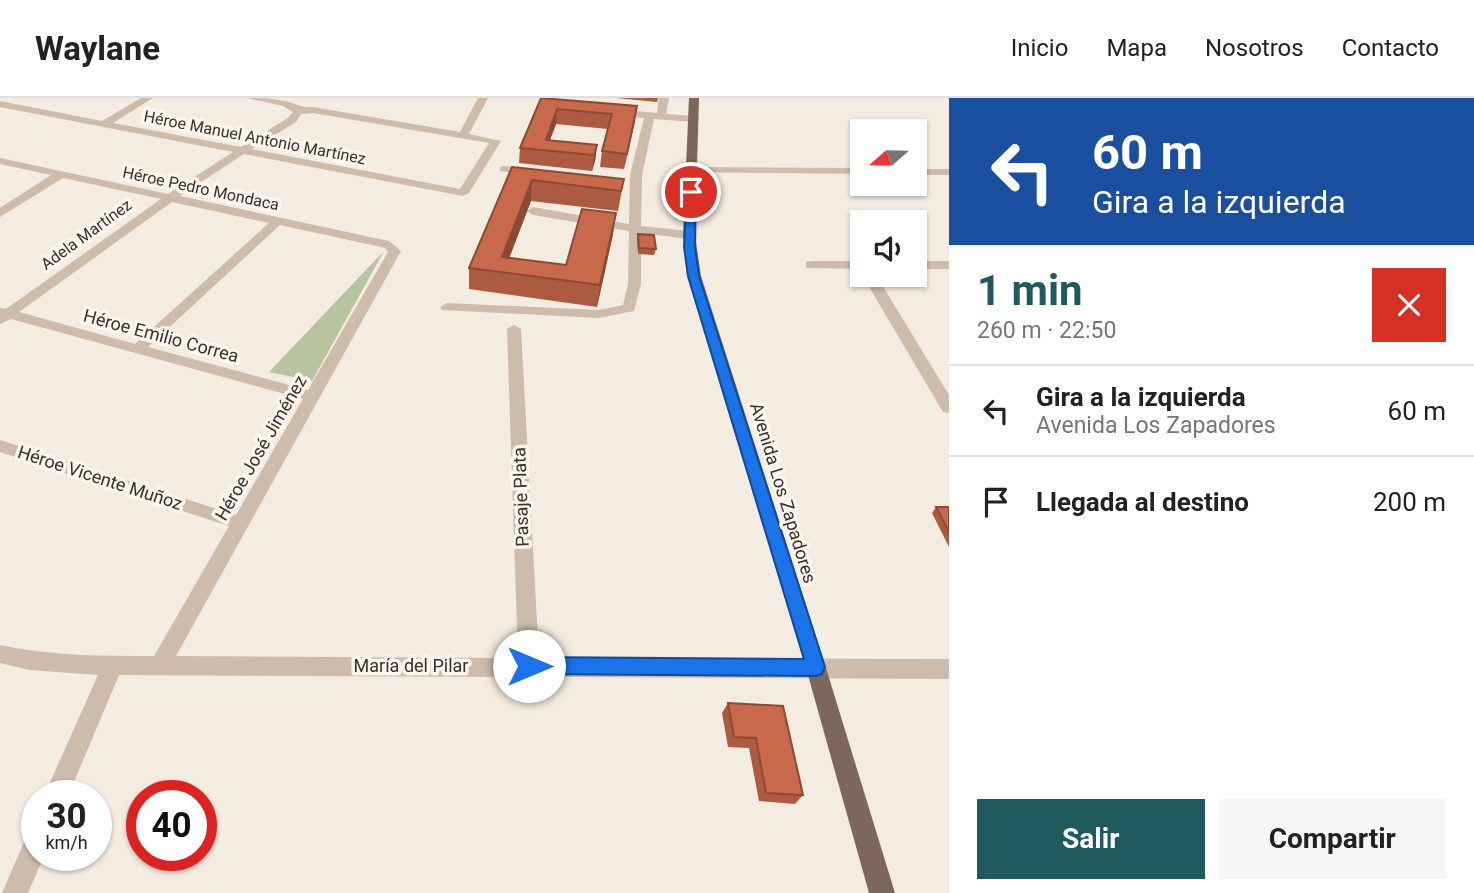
<!DOCTYPE html>
<html lang="es">
<head>
<meta charset="utf-8">
<style>
	:root { --surface:#fff; --page:#f6f6f6; --text:#222; --muted:#767676; --line:#e0e0e0; --accent:#1f5a5e }
	body { margin:0; font-family:Roboto,sans-serif; background:var(--page); color:var(--text); height:100vh; display:flex; flex-direction:column; font-size:26px; white-space:nowrap }
	* { box-sizing:border-box; margin:0 }
	p { font-size:23px; color:var(--muted) }
	.icon { flex:none; width:38px; height:38px; fill:none; stroke:currentColor; stroke-width:2; stroke-linecap:round; stroke-linejoin:round }
	.map { position:relative; flex:1; overflow:hidden }
	.drawer { display:flex; flex-direction:column; background:var(--surface); width:525px }
	.drawer>* { flex:none }
	.banner { background:#1a4fa0; color:#fff; overflow:hidden }
	.needle { width:46px; rotate:250deg }
	.buttons { position:absolute; left:850px; top:21px; display:grid; gap:14px }
	.buttons a { display:grid; place-items:center; width:77px; height:77px; border-radius:0px; background:var(--surface); box-shadow:0 2px 5px #0004; font-size:35px }
	.speed { position:absolute; left:21px; top:682px; display:flex; gap:14px; font-size:35px; font-weight:700; text-align:center }
	.speed>* { display:grid; place-content:center; width:91px; height:91px; border-radius:50%; background:var(--surface); box-shadow:0 2px 5px #0004; line-height:1 }
	.speed small { font-size:18px; font-weight:400 }
	.speed .limit { border:10px solid #d22; background:#fff; color:#111 }
	.pin { position:absolute; display:grid; place-items:center; width:60px; height:60px; color:#fff; margin:-30px; border:4px solid #fff; border-radius:50%; box-shadow:0 2px 7px #0007 }
	.me { position:absolute; width:77px; margin:-38px; rotate:90deg; stroke-linejoin:round; filter:drop-shadow(0 0 5px #0008) }
	.turn { display:flex; align-items:center; gap:24px; height:147px; padding:0 28px; font-size:32px }
	.turn .icon { width:91px; height:91px; stroke-width:2.5 }
	.turn b { display:block; font-size:49px; line-height:60px }
	.round { display:grid; place-items:center; flex:none; width:74px; height:74px; border-radius:0px; background:var(--page) }
	.summary { display:flex; align-items:center; justify-content:space-between; height:119px; padding:0 28px }
	h1 { font-size:42px; font-weight:700; line-height:52px; color:var(--accent) }
	.button { display:flex; gap:14px; margin-top:auto; padding:14px 28px }
	.button a { flex:1; height:80px; border-radius:0px; background:var(--accent); color:#fff; font-size:28px; font-weight:700; line-height:80px; text-align:center }
	.button a+a { background:var(--page); color:var(--text) }
	ul { padding:0; list-style:none }
	li { display:flex; align-items:center; gap:21px; height:91px; padding:0 28px; border-top:2px solid var(--line) }
	li div { flex:1 }
	li b { display:block; font-size:26px }
	li em { font-style:normal }
	header { display:flex; align-items:center; gap:42px; box-sizing:border-box; height:98px; padding:0 35px; background:var(--surface); border-bottom:2px solid var(--line) }
	header strong { font-size:33px }
	nav { display:flex; gap:38px; margin-inline-start:auto; font-size:24px }
	main { display:flex; flex:1; min-height:0 }
	.map>svg:first-child { display:block }
</style>
</head>
<body>
<header>
<strong>Waylane</strong>
<nav><a>Inicio</a><a>Mapa</a><a>Nosotros</a><a>Contacto</a></nav>
</header>
<main>
<div class="map">
<svg width="949" height="795" viewBox="0 0 949 795">
	<rect width="100%" height="100%" fill="#f4ebe1"/>
	<!-- green -->
	<polygon fill="#b8c4a0" points="384,153 312,283 269,274"/>
	<g fill="none" stroke-linecap="round" stroke-linejoin="round">
		<!-- minor -->
		<g fill="#cdbbac" fill-rule="evenodd">
			<path d="M141,0H153L113,25L241,49L288,20L293,14L283,8L247,0C260,0 272,0 284,3C296,5 300,10 313,9L460,34L478,0H488L469,36L501,43L469,95L463,98L244,56L180,98L389,143L401,153L176,558L518,560L507,231L514,227L521,231L539,560L949,561V581L119,577L68,698H44L98,577L30,572L0,565V547C51,558 102,558 154,558L229,428L0,354V342L236,417L303,301L11,221L0,226V210L6,211L161,101L63,80L0,119V110L51,77L0,66V60L168,96L233,54L0,9V3L102,23ZM313,15L489,45L460,91L252,51L296,24L301,16ZM172,104L269,125L135,246L19,214ZM280,127L385,150L388,154L308,292L148,249Z"/>
			<polygon points="659,0 669,0 666,16 694,18 699,21 694,24 654,21 642,77 641,128 689,133 695,137 689,141 641,135 641,186 634,213 599,220 442,212 440,209 447,205 599,212 623,207 628,186 629,133 533,117 527,113 533,109 629,126 630,77 644,20 613,17 608,14 613,11 657,15"/>
			<polygon points="504,68 534,71 539,74 534,77 500,73 500,69"/>
			<polygon points="691,69 863,70 863,76 687,74 687,70"/>
			<rect x="915" y="71" width="34" height="6"/>
			<polygon points="811,163 863,163 863,171 806,170 806,164"/>
			<rect x="915" y="163" width="34" height="8"/>
			<polygon points="862,177 876,177 949,297 949,315 943,314"/>
			<polygon points="37,732 37,758 44,758 28,795 2,795 28,735"/>
		</g>
		<!-- major -->
		<polygon fill="#7d675c" fill-rule="evenodd" points="689,0 699,0 695,137 701,178 826,570 895,795 869,795 806,570 687,178 683,137"/>
	</g>
	<!-- wall -->
	<g fill="#ac5a40">
		<polygon points="551,0 635,23 624,71 600,69 602,53 608,31 556,26 550,42 597,47 595,63 592,73 519,65 520,50"/>
		<polygon points="616,0 658,0 657,4"/>
		<polygon points="512,69 624,81 618,113 531,103 509,159 566,167 613,136 597,209 469,191 469,170"/>
		<polygon points="638,136 656,151 654,157 638,156 637,142"/>
		<polygon points="936,409 949,409 949,449 932,415"/>
		<polygon points="728,605 803,697 795,706 759,703 749,650 728,649 722,615"/>
	</g>
	<!-- shaded-wall -->
	<g fill="#8c4a34">
		<polygon points="637,8 635,23 624,71 627,56"/>
		<polygon points="557,11 556,26 546,52 546,42"/>
		<polygon points="597,47 595,63 592,73 594,57"/>
		<polygon points="532,82 531,103 504,174 502,159"/>
		<polygon points="616,115 613,136 597,209 600,187"/>
	</g>
	<!-- building -->
	<g fill="#c8694b" stroke="#8c4a34" stroke-width="2">
		<polygon points="541,0 637,8 627,56 602,53 612,16 557,11 546,42 597,47 594,57 520,50"/>
		<polygon points="512,69 624,81 621,93 532,82 502,159 566,167 582,111 616,115 600,187 469,170"/>
		<polygon points="638,136 654,137 656,151 639,150"/>
		<polygon points="936,409 949,409 949,434"/>
		<polygon points="728,605 783,608 803,697 766,695 756,640 734,639"/>
	</g>
	<!-- route -->
	<polygon fill="#1a73e8" stroke="#114b97" stroke-width="2" points="687,91 696,94 695,149 699,178 825,569 822,576 816,578 529,576 522,574 519,568 522,562 529,559 804,561 688,178 684,149"/>
	<g text-anchor="middle" stroke-width="7" stroke-linejoin="round" paint-order="stroke">
		<!-- far-street labels -->
		<g font-size="16" fill="#3b302b" stroke="#fbf5ee">
			<text transform="translate(255 39) rotate(11)" y="6">Héroe Manuel Antonio Martínez</text>
			<text transform="translate(201 90) rotate(12)" y="6">Héroe Pedro Mondaca</text>
			<text transform="translate(86 136) rotate(-36)" y="6">Adela Martínez</text>
		</g>
		<!-- street labels -->
		<g font-size="18" fill="#3b302b" stroke="#fbf5ee">
			<text transform="translate(161 238) rotate(15)" y="6">Héroe Emilio Correa</text>
			<text transform="translate(261 350) rotate(-60)" y="6">Héroe José Jiménez</text>
			<text transform="translate(100 380) rotate(18)" y="6">Héroe Vicente Muñoz</text>
			<text transform="translate(783 395) rotate(73)" y="6">Avenida Los Zapadores</text>
			<text transform="translate(521 399) rotate(-92)" y="6">Pasaje Plata</text>
			<text x="411" y="574">María del Pilar</text>
		</g>
	</g>
</svg>
<div class="buttons">
<a><svg class="needle" viewBox="-14 -14 28 28"><path d="M0-13l5 13h-10z" fill="#e53935"/><path d="M0 13l5-13h-10z" fill="#767676"/></svg></a>
<a><svg class="icon" aria-label="sound" viewBox="0 0 24 24"><path d="M4 9h4l5-4v14l-5-4H4zM17 9q2 3 0 6"/></svg></a>
</div>
<div class="speed"><div>30<small>km/h</small></div><div class="limit">40</div></div>
<div class="pin" style="left:691px;top:94px;background:#d93025"><svg class="icon" aria-label="arrive" viewBox="0 0 24 24"><path d="M6 21V4h12l-3 4 3 4H6"/></svg></div>
<svg class="me" style="left:529px;top:568px" viewBox="-20 -20 40 40"><circle r="19" fill="#fff"/><path d="M0-13L10 11 0 6-10 11z" fill="#1a73e8"/></svg>
</div>
<section class="drawer">
<div class="banner">
<div class="turn"><svg class="icon" aria-label="left" viewBox="0 0 24 24"><path d="M17 20v-9H6M10 6l-5 5 5 5"/></svg><div><b>60 m</b>Gira a la izquierda</div></div>
</div>
<div class="summary"><div><h1>1 min</h1><p>260 m · 22:50</p></div><a class="round" style="background:#d93025;color:#fff"><svg class="icon" aria-label="close" viewBox="0 0 24 24"><path d="M6 6l12 12M18 6L6 18"/></svg></a></div>
<ul>
<li><svg class="icon" aria-label="left" viewBox="0 0 24 24"><path d="M17 20v-9H6M10 6l-5 5 5 5"/></svg><div><b>Gira a la izquierda</b><p>Avenida Los Zapadores</p></div><em>60 m</em></li>
<li><svg class="icon" aria-label="arrive" viewBox="0 0 24 24"><path d="M6 21V4h12l-3 4 3 4H6"/></svg><div><b>Llegada al destino</b></div><em>200 m</em></li>
</ul>
<div class="button"><a>Salir</a><a>Compartir</a></div>
</section>
</main>
</body>
</html>
